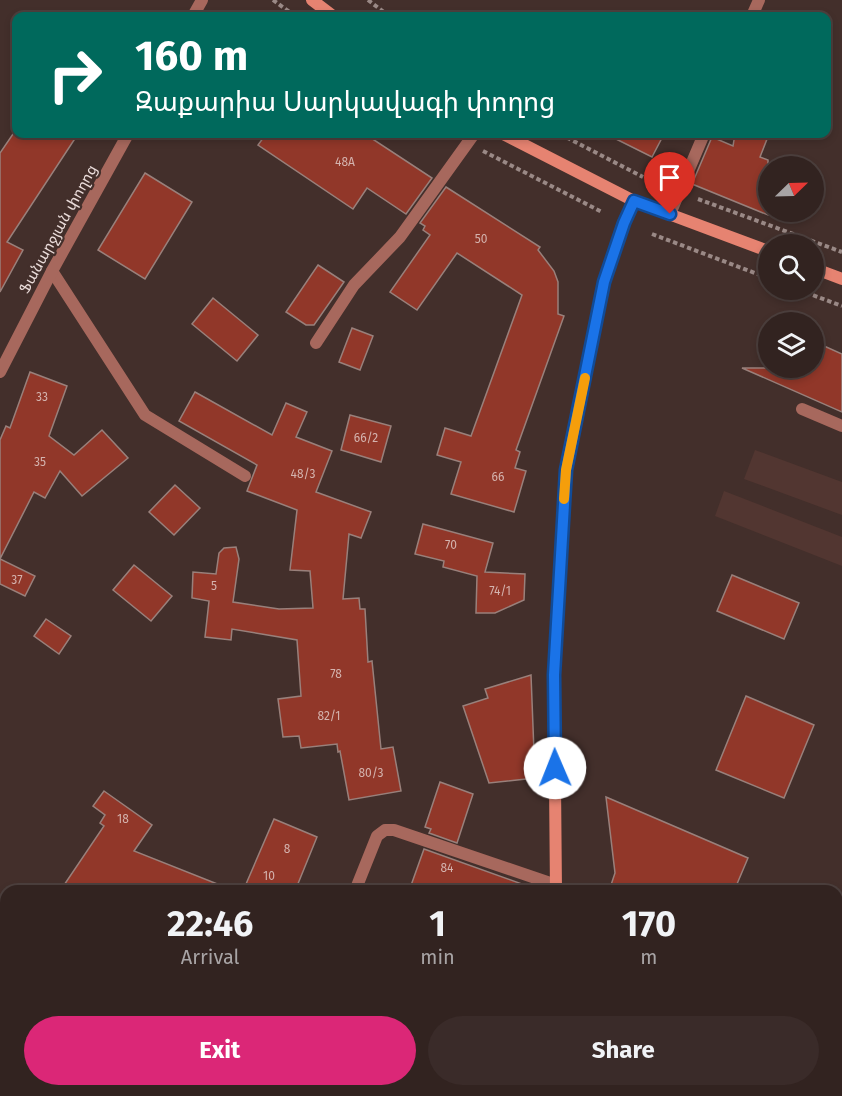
<!DOCTYPE html>
<html lang="en">
<head>
<meta charset="utf-8">
<style>
	:root { --surface:#322320; --page:#3a2b29; --text:#f1f3f6; --muted:#a8a4a5; --line:#4d403e; --accent:#db2777 }
	body { margin:0; font-family:"Fira Sans","Noto Sans Armenian",sans-serif; background:var(--page); color:var(--text); height:100vh; display:flex; flex-direction:column; font-size:22px; white-space:nowrap }
	* { box-sizing:border-box; margin:0 }
	p { font-size:20px; color:var(--muted) }
	.icon { flex:none; width:33px; height:33px; fill:none; stroke:currentColor; stroke-width:2; stroke-linecap:round; stroke-linejoin:round }
	.map { position:relative; flex:1; overflow:hidden }
	.sheet { position:absolute; left:0px; top:885px; width:843px; height:212px; display:flex; flex-direction:column; background:var(--surface); border-radius:18px 18px 0 0; box-shadow:0 3px 9px #0003,0 0 0 2px var(--line) }
	.sheet>* { flex:none }
	.guide { position:absolute; left:12px; top:12px; width:819px; height:126px; border-radius:12px; box-shadow:0 3px 9px #0003,0 0 0 2px var(--line); background:#00695c; color:#fff; overflow:hidden }
	.needle { width:39px; rotate:67deg }
	.buttons { position:absolute; left:758px; top:156px; display:grid; gap:12px }
	.buttons a { display:grid; place-items:center; width:66px; height:66px; border-radius:50%; background:var(--surface); box-shadow:0 3px 9px #0003,0 0 0 2px var(--line); font-size:30px }
	.pin { position:absolute; display:grid; place-items:center; width:51px; height:51px; color:#fff; margin:-62px -26px; border-radius:50% 50% 50% 0; rotate:-45deg; box-shadow:0 0 6px #0007 }
	.pin .icon { rotate:45deg }
	.me { position:absolute; width:66px; margin:-33px; rotate:359deg; stroke-linejoin:round; filter:drop-shadow(0 0 4px #0008) }
	.turn { display:flex; align-items:center; gap:21px; height:126px; padding:0 24px; font-size:27px }
	.turn .icon { width:78px; height:78px; stroke-width:2.5 }
	.turn b { display:block; font-size:42px; line-height:51px }
	.eta { display:flex; justify-content:space-evenly; align-items:center; height:102px; text-align:center }
	.eta b { font-size:36px; font-weight:700; line-height:42px }
	.cta { display:flex; gap:12px; margin-top:auto; padding:12px 24px }
	.cta a { flex:1; height:69px; border-radius:36px; background:var(--accent); color:#fff; font-size:24px; font-weight:700; line-height:69px; text-align:center }
	.cta a+a { background:var(--page); color:var(--text) }
	.map>svg:first-child { display:block }
</style>
</head>
<body>
<div class="map">
<svg width="842" height="1096" viewBox="0 0 842 1096">
	<rect width="100%" height="100%" fill="#432f2b"/>
	<!-- built -->
	<g fill="#523631">
		<polygon points="755,450 842,482 842,515 744,479"/>
		<polygon points="724,491 842,537 842,566 715,516"/>
	</g>
	<!-- building -->
	<g fill="#913729" stroke="#99807b" stroke-width="1.5">
		<polygon points="13,134 78,134 7,242 23,250 0,292 0,153"/>
		<polygon points="266,134 365,134 432,178 406,214 367,188 353,209 258,145"/>
		<polygon points="606,134 664,134 652,157"/>
		<polygon points="735,134 769,134 760,157 768,160 768,215 692,184 712,137 733,146"/>
		<polygon points="145,173 192,202 145,279 98,250"/>
		<polygon points="446,187 540,247 538,250 554,271 558,282 558,314 564,316 516,450 520,452 515,468 526,471 514,512 451,494 461,462 437,455 445,428 471,436 522,295 457,253 417,310 390,292 430,235 423,230 425,226 420,223"/>
		<polygon points="318,265 344,282 314,325 306,325 286,312"/>
		<polygon points="213,298 258,335 237,361 192,324"/>
		<polygon points="352,328 373,336 360,370 339,362"/>
		<polygon points="813,341 842,354 842,412 742,368 813,368"/>
		<polygon points="30,372 67,386 49,436 74,455 102,430 128,458 82,496 60,471 45,498 34,492 0,559 35,576 25,596 0,584 0,440 6,426 10,428"/>
		<polygon points="195,392 272,435 286,403 307,412 296,437 332,451 316,492 371,512 361,538 349,534 343,599 359,598 360,609 365,609 368,662 372,661 381,749 393,747 401,791 349,800 340,751 338,752 337,744 301,748 299,736 283,737 278,699 301,696 297,640 232,629 231,640 205,637 209,601 192,598 193,572 216,574 219,553 224,548 236,547 239,559 233,602 279,609 313,608 310,571 290,570 297,510 247,491 257,465 179,421"/>
		<polygon points="350,415 391,426 381,462 341,450"/>
		<polygon points="175,485 200,508 174,535 149,512"/>
		<polygon points="423,524 493,543 485,572 525,574 524,600 495,613 476,613 477,576 443,567 444,561 415,554"/>
		<polygon points="134,565 172,596 151,621 113,590"/>
		<polygon points="732,575 799,603 784,639 717,611"/>
		<polygon points="46,619 71,636 59,654 34,636"/>
		<polygon points="531,675 535,778 489,783 463,706 488,698 485,689"/>
		<polygon points="746,696 814,725 784,798 716,770"/>
		<polygon points="440,782 473,794 457,843 429,833 431,829 425,827"/>
		<polygon points="104,791 152,825 134,851 235,891 60,891 104,826 100,823 105,815 93,806"/>
		<polygon points="606,797 748,858 734,891 666,891 646,884 644,891 609,891 615,873"/>
		<polygon points="274,819 317,837 295,891 243,891"/>
		<polygon points="424,849 533,888 533,891 409,891"/>
	</g>
	<g fill="none" stroke-linecap="round" stroke-linejoin="round">
		<!-- path -->
		<g stroke="#9a8986" stroke-width="4" stroke-dasharray="4.5 3" stroke-linecap="butt">
			<polyline points="273,0 295,16"/>
			<polyline points="368,0 389,16"/>
			<polyline points="560,134 643,177"/>
			<polyline points="483,151 602,212"/>
			<polyline points="698,199 842,252"/>
			<polyline points="652,234 768,278"/>
			<polyline points="799,290 842,306"/>
		</g>
		<!-- service -->
		<g stroke="#a7685d" stroke-width="12">
			<polyline points="52,271 145,415 245,476"/>
			<polyline points="316,343 354,285 400,237 474,134"/>
			<polyline points="802,409 842,426"/>
			<polyline points="837,1022 842,1024"/>
			<polyline points="16,1096 19,1090"/>
		</g>
		<!-- minor -->
		<g stroke="#a7685d" stroke-width="12">
			<polyline points="355,891 377,836 385,830 394,830 556,885"/>
			<polyline points="0,1032 6,1034"/>
			<polyline points="147,1090 160,1096"/>
			<polyline points="268,1096 270,1090"/>
		</g>
		<!-- tertiary -->
		<g stroke="#a7685d" stroke-width="12">
			<polyline points="193,16 202,0"/>
			<polyline points="752,16 759,0"/>
			<polyline points="670,214 704,134"/>
			<polyline points="0,372 52,271 128,134"/>
		</g>
		<!-- secondary -->
		<g stroke="#e68371" stroke-width="12">
			<polyline points="312,0 333,16"/>
			<polyline points="503,134 634,201 768,251"/>
			<polyline points="813,268 842,279"/>
			<polyline points="556,891 554,675 566,470 604,282 623,223 634,201"/>
			<polyline points="547,1096 547,1090"/>
		</g>
	</g>
	<g fill="none" stroke-linecap="round" stroke-linejoin="round">
		<!-- route casing -->
		<g stroke="#114b97" stroke-width="15">
			<polyline id="route" points="555,768 554,675 566,470 604,282 624,223 634,201 670,214"/>
		</g>
		<!-- route -->
		<use href="#route" stroke="#1a73e8" stroke-width="10"/>
		<!-- slow -->
		<polyline stroke="#f59e0b" stroke-width="10" points="564,499 566,470 585,378"/>
	</g>
	<g text-anchor="middle" stroke-width="4.5" stroke-linejoin="round" paint-order="stroke">
		<!-- number labels -->
		<g font-size="12" fill="#d4b3ae">
			<text x="345" y="166">48A</text>
			<text x="481" y="243">50</text>
			<text x="42" y="401">33</text>
			<text x="366" y="442">66/2</text>
			<text x="40" y="466">35</text>
			<text x="303" y="478">48/3</text>
			<text x="498" y="481">66</text>
			<text x="451" y="549">70</text>
			<text x="17" y="584">37</text>
			<text x="214" y="590">5</text>
			<text x="500" y="595">74/1</text>
			<text x="336" y="678">78</text>
			<text x="329" y="720">82/1</text>
			<text x="371" y="777">80/3</text>
			<text x="123" y="823">18</text>
			<text x="287" y="853">8</text>
			<text x="447" y="872">84</text>
			<text x="269" y="880">10</text>
		</g>
		<!-- street labels -->
		<g font-size="15" fill="#eadcda" stroke="#432f2b">
			<text transform="translate(58 229) rotate(-61)" y="5">Ֆանարջյան փողոց</text>
		</g>
	</g>
</svg>
<div class="buttons">
<a><svg class="needle" viewBox="-14 -14 28 28"><path d="M0-13l5 13h-10z" fill="#e53935"/><path d="M0 13l5-13h-10z" fill="#a8a4a5"/></svg></a>
<a><svg class="icon" aria-label="search" viewBox="0 0 24 24"><circle cx="10" cy="10" r="6"/><path d="M15 15l6 6"/></svg></a>
<a><svg class="icon" aria-label="layers" viewBox="0 0 24 24"><path d="M12 4l9 5-9 5-9-5zM3 14l9 5 9-5"/></svg></a>
</div>
<div class="pin" style="left:670px;top:214px;background:#d93025"><svg class="icon" aria-label="arrive" viewBox="0 0 24 24"><path d="M6 21V4h12l-3 4 3 4H6"/></svg></div>
<svg class="me" style="left:555px;top:768px" viewBox="-20 -20 40 40"><circle r="19" fill="#fff"/><path d="M0-13L10 11 0 6-10 11z" fill="#1a73e8"/></svg>
<div class="guide">
<div class="turn"><svg class="icon" aria-label="right" viewBox="0 0 24 24"><path d="M7 20v-9h11M14 6l5 5-5 5"/></svg><div><b>160 m</b>Զաքարիա Սարկավագի փողոց</div></div>
</div>
<section class="sheet">
<div class="eta">
<div><b>22:46</b><p>Arrival</p></div>
<div><b>1</b><p>min</p></div>
<div><b>170</b><p>m</p></div>
</div>
<div class="cta"><a>Exit</a><a>Share</a></div>
</section>
</div>
</body>
</html>
